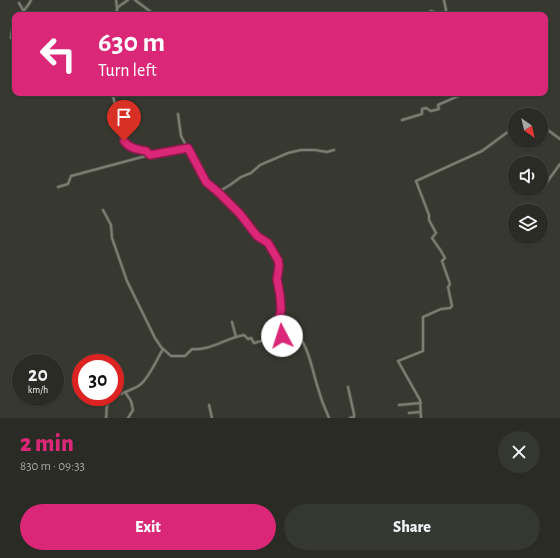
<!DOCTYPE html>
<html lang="en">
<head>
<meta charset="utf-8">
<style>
	:root { --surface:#292b24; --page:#353731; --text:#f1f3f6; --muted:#a5a7a6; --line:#454741; --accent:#db2777 }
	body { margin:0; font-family:"Alegreya Sans",sans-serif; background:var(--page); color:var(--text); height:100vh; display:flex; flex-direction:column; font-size:15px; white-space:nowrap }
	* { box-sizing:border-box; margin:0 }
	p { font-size:13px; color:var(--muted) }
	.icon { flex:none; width:22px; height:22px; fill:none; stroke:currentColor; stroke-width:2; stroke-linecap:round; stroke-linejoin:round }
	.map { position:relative; height:418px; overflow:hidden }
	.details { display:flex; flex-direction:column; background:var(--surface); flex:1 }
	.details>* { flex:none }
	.guide { position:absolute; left:12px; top:12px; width:536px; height:84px; border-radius:8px; box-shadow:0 1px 3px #0004,0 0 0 1px var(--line); background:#db2777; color:#fff; overflow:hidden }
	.needle { width:26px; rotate:146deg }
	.fabs { position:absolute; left:508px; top:108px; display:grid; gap:8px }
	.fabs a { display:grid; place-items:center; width:40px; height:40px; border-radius:50%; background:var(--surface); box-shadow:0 1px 3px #0004,0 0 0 1px var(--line); font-size:20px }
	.speed { position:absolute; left:12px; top:354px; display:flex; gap:8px; font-size:20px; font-weight:700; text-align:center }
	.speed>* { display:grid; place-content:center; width:52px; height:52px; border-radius:50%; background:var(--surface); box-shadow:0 1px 3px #0004,0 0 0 1px var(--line); line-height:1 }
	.speed small { font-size:10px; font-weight:400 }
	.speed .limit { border:6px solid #d22; background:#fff; color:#111 }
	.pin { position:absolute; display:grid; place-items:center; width:34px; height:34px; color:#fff; margin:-41px -17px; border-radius:50% 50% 50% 0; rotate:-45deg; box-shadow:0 0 4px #0007 }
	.pin .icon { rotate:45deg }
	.me { position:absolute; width:44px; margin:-22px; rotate:355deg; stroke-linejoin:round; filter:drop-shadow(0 0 3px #0008) }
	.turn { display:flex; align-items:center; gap:14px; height:84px; padding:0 20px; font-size:18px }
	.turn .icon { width:52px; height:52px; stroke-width:2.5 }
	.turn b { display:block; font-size:28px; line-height:34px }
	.round { display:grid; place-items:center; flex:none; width:42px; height:42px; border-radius:21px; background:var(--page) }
	.overview { display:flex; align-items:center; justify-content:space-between; height:68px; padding:0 20px }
	h1 { font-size:24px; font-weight:800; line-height:30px; color:var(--accent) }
	.primary-button { display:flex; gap:8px; margin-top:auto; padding:8px 20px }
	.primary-button a { flex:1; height:46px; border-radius:24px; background:var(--accent); color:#fff; font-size:16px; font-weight:800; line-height:46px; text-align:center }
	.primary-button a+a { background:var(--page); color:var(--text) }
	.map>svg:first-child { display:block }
</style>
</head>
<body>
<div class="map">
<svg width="560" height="418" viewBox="0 0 560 418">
	<rect width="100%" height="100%" fill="#373930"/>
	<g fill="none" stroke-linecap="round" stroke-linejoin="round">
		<!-- minor casing -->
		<g stroke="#565750" stroke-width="3.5">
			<g id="minor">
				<polyline points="116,0 117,8"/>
				<polyline points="135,0 155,15"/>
				<polyline points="444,0 446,10 445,15"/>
				<polyline points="19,3 23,10"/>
				<path d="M21,15C24,9 28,7 31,0"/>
				<polyline points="115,15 118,7 128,0"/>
				<polyline points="424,15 431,11 439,14 446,13"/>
				<polyline points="11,38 12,30 15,25"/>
				<polyline points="112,93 119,118 121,137 126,144 131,148 138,150 146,151 150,155"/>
				<polyline points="178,114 181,136 206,182 240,214 257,236 268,243 278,260 279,266 277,279 281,295 281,310 278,324 281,335"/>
				<polyline points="402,120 422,114 422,109 426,108 431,111 439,109 438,105 440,104 463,94 470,93"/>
				<polyline points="541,125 560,139"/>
				<polyline points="58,187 68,184 71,176 157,153 188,148"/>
				<polyline points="542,189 560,164"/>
				<polyline points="218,192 230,185 241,177 251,173 260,165 288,153 301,150 315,150 327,152 334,150"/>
				<path d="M103,210L111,225L112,238L127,281L155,338L161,347L171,356H185L192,349C210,351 226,338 244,335L248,339L251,338L254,343L281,335L284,341L292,338L299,337C308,346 313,372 317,385C320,396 324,407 329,418"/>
				<polyline points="232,322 236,337"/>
				<polyline points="348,387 354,414 354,417 350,418"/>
				<polyline points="125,392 131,401 133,410 128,418"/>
				<polyline points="104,397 110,401"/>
				<polyline points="209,405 212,418"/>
				<polyline points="399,405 421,403"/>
				<polyline points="409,413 420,412"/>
				<path d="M106,418C107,414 106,409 107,406C112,393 132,392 141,384C150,376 157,359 163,349"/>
				<polyline points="421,418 420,400 398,361 423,351 423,317 441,309 450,308 452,306 448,287 450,284 442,261 445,258 441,251 432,238 436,233 429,220 429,215 416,181 482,151 509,131 515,128"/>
			</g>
		</g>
		<!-- minor -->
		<use href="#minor" stroke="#7c7d73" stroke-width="2"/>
	</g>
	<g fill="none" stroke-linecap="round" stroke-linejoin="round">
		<!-- route casing -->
		<g stroke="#8e194d" stroke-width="10">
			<path id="route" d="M124,141C130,149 137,149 146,151L150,155L188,148L206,182L218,192L240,214L257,236L268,243L278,260L279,266L277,279L280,295L281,310L278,324L282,336"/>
		</g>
		<!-- route -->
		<use href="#route" stroke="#db2777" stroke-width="7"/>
	</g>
</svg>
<div class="fabs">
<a><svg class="needle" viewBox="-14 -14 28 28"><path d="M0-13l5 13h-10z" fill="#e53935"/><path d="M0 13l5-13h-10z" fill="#a5a7a6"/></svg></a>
<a><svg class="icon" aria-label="sound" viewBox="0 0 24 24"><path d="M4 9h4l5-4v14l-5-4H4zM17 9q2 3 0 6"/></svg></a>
<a><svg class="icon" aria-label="layers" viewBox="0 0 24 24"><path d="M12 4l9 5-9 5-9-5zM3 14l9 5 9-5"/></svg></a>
</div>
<div class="speed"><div>20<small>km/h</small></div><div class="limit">30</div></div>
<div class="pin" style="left:124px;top:141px;background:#d93025"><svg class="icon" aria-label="arrive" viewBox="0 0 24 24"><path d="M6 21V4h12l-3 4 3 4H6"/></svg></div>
<svg class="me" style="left:282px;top:336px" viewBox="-20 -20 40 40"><circle r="19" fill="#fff"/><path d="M0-13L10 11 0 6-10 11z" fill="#db2777"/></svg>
<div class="guide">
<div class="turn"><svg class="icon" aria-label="left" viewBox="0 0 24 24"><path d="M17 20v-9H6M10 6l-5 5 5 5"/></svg><div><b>630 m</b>Turn left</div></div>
</div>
</div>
<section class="details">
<div class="overview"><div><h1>2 min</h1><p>830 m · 09:33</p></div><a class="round"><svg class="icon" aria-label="close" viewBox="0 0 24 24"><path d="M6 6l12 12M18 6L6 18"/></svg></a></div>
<div class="primary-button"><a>Exit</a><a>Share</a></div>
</section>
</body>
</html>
